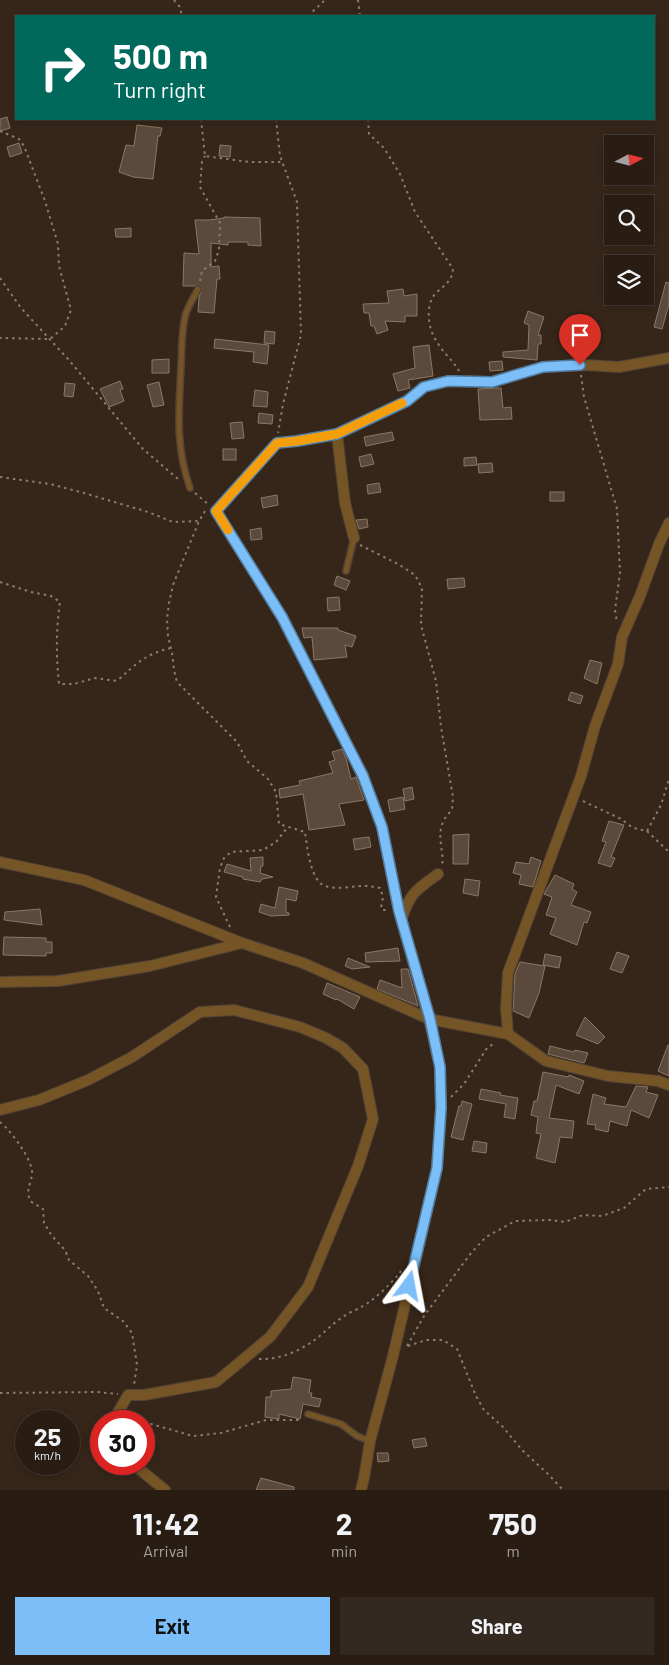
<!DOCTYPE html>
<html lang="en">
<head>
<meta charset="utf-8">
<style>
	:root { --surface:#281c13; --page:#342921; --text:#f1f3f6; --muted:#a5a1a0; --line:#443a33; --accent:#7bbef8 }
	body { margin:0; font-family:Barlow,sans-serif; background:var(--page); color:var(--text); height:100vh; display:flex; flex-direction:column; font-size:19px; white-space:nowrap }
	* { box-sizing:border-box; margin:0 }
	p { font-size:16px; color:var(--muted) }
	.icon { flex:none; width:28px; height:28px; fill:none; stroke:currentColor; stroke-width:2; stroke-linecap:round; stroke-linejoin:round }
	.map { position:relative; height:1490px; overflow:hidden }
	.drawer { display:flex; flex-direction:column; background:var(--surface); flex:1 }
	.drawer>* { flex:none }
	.hud { position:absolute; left:15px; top:15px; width:640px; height:105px; border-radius:0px; box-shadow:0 2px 8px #0003,0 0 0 1px var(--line); background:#00695c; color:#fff; overflow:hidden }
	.needle { width:32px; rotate:83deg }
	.tools { position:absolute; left:604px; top:135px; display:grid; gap:10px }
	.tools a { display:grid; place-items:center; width:50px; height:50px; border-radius:0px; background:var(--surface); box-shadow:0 2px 8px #0003,0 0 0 1px var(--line); font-size:25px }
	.speed { position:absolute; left:15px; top:1410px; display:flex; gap:10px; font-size:25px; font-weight:700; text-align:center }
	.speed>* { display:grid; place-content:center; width:65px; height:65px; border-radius:50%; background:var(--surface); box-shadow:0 2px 8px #0003,0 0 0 1px var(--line); line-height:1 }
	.speed small { font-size:12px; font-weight:400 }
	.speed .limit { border:8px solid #d22; background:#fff; color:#111 }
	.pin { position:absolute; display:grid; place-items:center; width:42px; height:42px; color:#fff; margin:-51px -21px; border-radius:50% 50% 50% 0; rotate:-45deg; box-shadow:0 0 5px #0007 }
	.pin .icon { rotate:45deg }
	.me { position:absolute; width:55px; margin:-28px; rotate:13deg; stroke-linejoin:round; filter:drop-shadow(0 0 4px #0008) }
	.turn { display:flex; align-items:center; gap:18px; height:105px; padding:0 15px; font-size:22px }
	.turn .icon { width:65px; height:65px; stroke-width:2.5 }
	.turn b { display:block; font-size:35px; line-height:42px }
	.eta { display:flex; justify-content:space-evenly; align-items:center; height:85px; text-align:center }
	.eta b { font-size:30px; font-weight:700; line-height:35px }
	.action { display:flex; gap:10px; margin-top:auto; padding:10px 15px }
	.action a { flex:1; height:58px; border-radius:0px; background:var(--accent); color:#111; font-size:20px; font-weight:700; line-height:58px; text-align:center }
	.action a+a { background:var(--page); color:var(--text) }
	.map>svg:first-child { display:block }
</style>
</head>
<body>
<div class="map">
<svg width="669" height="1490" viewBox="0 0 669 1490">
	<rect width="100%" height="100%" fill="#362619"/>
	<!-- building -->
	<g fill="#5b493b" stroke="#8b7768">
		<polygon points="7,117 10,128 0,131 0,119"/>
		<polygon points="137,125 162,128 160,136 158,136 153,179 133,177 119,172 126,145 134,146"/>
		<polygon points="19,143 22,153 10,157 7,147"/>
		<polygon points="220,145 231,146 230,157 219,156"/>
		<polygon points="224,217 260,218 261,246 248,245 248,242 228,242 228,245 211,243 211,267 219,266 220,279 217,279 214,313 198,312 199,297 202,288 198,285 195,286 183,286 184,253 199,254 195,220 209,220 224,218"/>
		<polygon points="131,228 131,237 116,237 115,229"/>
		<polygon points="666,282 669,283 669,304 662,329 654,327"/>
		<polygon points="403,289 404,296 417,294 417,316 405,316 405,322 385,321 388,330 377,334 374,326 371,326 369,313 364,313 363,304 389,303 387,291"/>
		<polygon points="528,311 544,317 538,335 541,335 541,344 538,344 537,360 503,357 503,352 528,350 529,325 524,323"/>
		<polygon points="265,331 275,332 274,344 264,343"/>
		<polygon points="215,339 269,345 267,364 253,362 254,352 214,348"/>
		<polygon points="429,345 433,376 408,380 410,388 398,391 393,374 415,368 413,347"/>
		<polygon points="169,359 169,373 152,373 152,360"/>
		<polygon points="502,361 503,370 490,371 489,362"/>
		<polygon points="120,381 123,389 120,390 124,401 109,407 100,389"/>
		<polygon points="159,382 164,405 153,407 147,385"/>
		<polygon points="65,383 75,384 73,397 64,396"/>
		<polygon points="496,388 501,388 503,408 511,407 512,419 480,420 478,389"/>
		<polygon points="255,390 268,392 267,407 253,406"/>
		<polygon points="259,413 273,415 272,424 258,423"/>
		<polygon points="242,422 244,438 232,439 230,423"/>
		<polygon points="392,432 394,440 366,446 364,437"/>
		<rect x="223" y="449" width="13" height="11"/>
		<polygon points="371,454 374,464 361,467 359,457"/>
		<polygon points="476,457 477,465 464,466 464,458"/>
		<polygon points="492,463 493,472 479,473 478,464"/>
		<polygon points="379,483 381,492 368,494 367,485"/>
		<rect x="550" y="492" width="14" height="9"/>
		<polygon points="277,495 278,505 263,508 261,498"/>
		<polygon points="367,519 368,527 359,529 356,520"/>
		<polygon points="261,528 262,539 251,540 250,530"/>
		<polygon points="337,576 350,581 346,590 334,585"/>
		<polygon points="464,578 465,587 448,589 447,579"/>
		<polygon points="339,597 340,610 328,611 327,598"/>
		<polygon points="302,628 338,628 338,630 356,636 352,647 345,645 347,657 314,660 312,637 304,638"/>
		<polygon points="590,660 602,663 597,684 584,678"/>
		<polygon points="571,692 583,696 580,704 568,700"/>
		<polygon points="342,749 346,758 351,779 356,777 364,800 339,804 345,825 309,830 303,794 280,798 279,789 300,785 299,781 333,773 329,762 335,760 332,752"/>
		<polygon points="412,787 414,799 405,801 403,789"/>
		<polygon points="403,797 405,809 390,812 388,800"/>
		<polygon points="609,821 624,825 611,857 615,858 611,867 598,863 606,842 602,841"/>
		<polygon points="469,834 468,864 453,864 453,835"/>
		<polygon points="369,837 371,847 355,850 353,839"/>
		<polygon points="263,857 263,866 261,866 260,873 273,877 262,879 260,882 243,879 243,877 224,872 227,864 251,871 250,858"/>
		<polygon points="531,857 541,861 533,887 519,884 521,875 513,873 516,862 529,864"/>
		<polygon points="555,875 574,884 572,889 577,892 571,905 591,912 587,923 584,922 577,945 550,934 556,918 546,915 552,897 544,894"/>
		<polygon points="465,879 480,881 478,896 463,893"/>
		<polygon points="279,887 298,891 296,901 286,899 286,912 289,913 289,915 271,916 259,912 261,904 275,908"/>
		<polygon points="40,909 42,925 4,920 5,912"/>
		<polygon points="4,937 46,938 46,942 52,942 52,953 46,953 46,956 3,955"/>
		<polygon points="398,948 400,961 366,962 365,953"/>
		<polygon points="617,952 629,956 622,973 610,969"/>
		<polygon points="545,954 561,957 559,968 543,965"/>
		<polygon points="348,958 370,967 352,969 345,966"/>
		<polygon points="520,962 545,966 539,993 529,1018 513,1011 515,974"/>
		<polygon points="401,969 408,969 418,1006 377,989 380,980 402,988"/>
		<polygon points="327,983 360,997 354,1009 337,999 336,1000 323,994"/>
		<polygon points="585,1017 605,1037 598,1044 576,1035"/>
		<polygon points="668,1045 669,1045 669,1076 658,1071"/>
		<polygon points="550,1046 574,1052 575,1050 588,1053 584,1063 548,1054"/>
		<polygon points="543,1072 568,1077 569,1075 584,1081 579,1094 556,1085 549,1118 574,1121 572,1138 560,1137 555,1163 536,1158 541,1134 536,1133 538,1117 531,1115 534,1101 537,1101"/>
		<polygon points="636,1086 648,1087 646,1092 658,1095 649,1118 631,1110 627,1126 610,1121 608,1132 595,1129 596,1125 587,1124 593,1094 606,1098 604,1104 626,1107"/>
		<polygon points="481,1089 501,1093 500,1095 518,1098 515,1119 504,1117 506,1104 479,1099"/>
		<polygon points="462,1101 472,1104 463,1140 451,1137 459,1106 461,1106"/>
		<polygon points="474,1141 487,1143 486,1153 472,1151"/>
		<polygon points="293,1377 311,1380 309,1393 312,1393 311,1397 321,1399 319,1407 303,1404 300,1419 279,1414 279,1419 265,1417 266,1397 271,1397 271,1391 291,1389"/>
		<polygon points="425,1438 427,1446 414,1448 412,1440"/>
		<polygon points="377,1453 388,1453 389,1461 378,1462"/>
		<polygon points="261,1478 294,1487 294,1490 256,1490"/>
	</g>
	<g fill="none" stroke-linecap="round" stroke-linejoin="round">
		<!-- service casing -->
		<g stroke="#524336" stroke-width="8">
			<g id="service">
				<path d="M190,488C175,445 179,411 181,367C182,350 181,330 186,313C189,305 194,297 198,289"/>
				<polyline points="346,571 354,538"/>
				<polyline points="308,1414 341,1424 357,1436 370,1441"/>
			</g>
		</g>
		<!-- minor casing -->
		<g stroke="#524336" stroke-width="12">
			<g id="minor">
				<polyline points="337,434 345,503 354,538"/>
				<polyline points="0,862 84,880 242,943 303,963 429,1019 508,1034 546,1061 608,1076 658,1081 669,1085"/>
				<path d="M402,918C410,893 417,889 438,874"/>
				<polyline points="0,982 58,981 150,966 242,943"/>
				<polyline points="508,1034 506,1008 508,973 581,776 595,726 618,664 622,637 640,596 659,544 669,523"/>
				<polyline points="0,1110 39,1100 88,1080 132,1057 200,1012 234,1010 300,1027 326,1038 343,1048 363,1069 373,1119 358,1166 308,1287 270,1337 216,1382 144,1395 128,1395 113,1421"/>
				<polyline points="133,1464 165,1490"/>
				<polyline points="361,1490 364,1478 370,1441 393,1356 437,1168 441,1108 440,1067 429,1019 399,911 382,827 363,776 282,617 216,511 277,443 297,441 337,434 407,401 424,387 448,381 492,382 543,367 585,365 619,367 669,358"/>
			</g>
		</g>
		<!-- path -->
		<g stroke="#8b7c71" stroke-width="2" stroke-dasharray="2.5 4" stroke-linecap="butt">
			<polyline points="174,0 180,7 182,16"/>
			<polyline points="358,0 360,16"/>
			<polyline points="308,16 325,0"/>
			<polyline points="201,119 205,156 249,162 282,162"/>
			<polyline points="276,119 280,156 297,202 301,335 283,404 278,433"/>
			<path d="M368,119L369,134L384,148L400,174L415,212L453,269C452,282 444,285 435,294C425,306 428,330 437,342C443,353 453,360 459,371"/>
			<polyline points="0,131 19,139 24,146 45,201 58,244 59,266 71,310 65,326 50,339 0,338"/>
			<polyline points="0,278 21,308 68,359 143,449 178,479"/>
			<polyline points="200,281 202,271 215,261 219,250 220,223 200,187 202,162 205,156"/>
			<polyline points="581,375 584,397 617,509 620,573 615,610 617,622"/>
			<polyline points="0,477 50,484 84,493 148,512 173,522 199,521"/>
			<polyline points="195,493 209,505"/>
			<path d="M205,511L199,521L173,585L169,603L167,619L168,636L172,653L174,670L177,682L237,742L247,761L268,779L276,792L279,824L305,832C307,845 310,881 325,886C337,890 352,886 364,886C370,886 375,887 380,888L383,897L381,908L383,910H388"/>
			<path d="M360,545L398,564L415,575L422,588L421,625L436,681L441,727L453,797L452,810C435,826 441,840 443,861L441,866"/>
			<path d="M0,582L31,592L51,596L60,602C56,630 56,656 59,684H74L95,678L117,681C136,664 145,654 171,648"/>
			<polyline points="583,801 621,819 633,828 647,831 661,805 669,779"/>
			<polyline points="647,831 669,852"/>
			<polyline points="230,927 216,897 220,868 224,858 231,852 263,850 276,842 287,828"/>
			<polyline points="451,1097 464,1084 487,1048 495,1043"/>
			<path d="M0,1122C11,1131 34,1161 32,1175C30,1187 26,1188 30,1201L43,1209L44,1223L52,1236L65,1250L69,1260L88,1276L98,1291L104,1308L123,1321L132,1333L137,1365L134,1385"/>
			<polyline points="407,1346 424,1316 471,1253 486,1237 515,1221 551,1220 565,1222 583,1215 602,1216 624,1208 646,1189 669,1187"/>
			<polyline points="408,1346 426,1340 443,1340 457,1349 476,1396 484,1410 503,1427 522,1450 548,1474 563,1490"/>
			<path d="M259,1359C279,1360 300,1351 316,1339C325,1332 333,1323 343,1317C349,1312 357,1310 363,1306C378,1297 389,1285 400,1273L401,1270"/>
			<polyline points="0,1393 97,1392 118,1394"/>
			<polyline points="129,1414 134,1419 142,1421"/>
			<polyline points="144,1422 193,1436 221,1433 266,1420 302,1420"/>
		</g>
		<!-- service -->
		<use href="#service" stroke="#755425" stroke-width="5"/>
		<!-- minor -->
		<use href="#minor" stroke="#755425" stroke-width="10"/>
	</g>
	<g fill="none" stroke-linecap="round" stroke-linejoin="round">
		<!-- route casing -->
		<g stroke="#507ca1" stroke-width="12">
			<polyline id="route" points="409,1286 437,1168 441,1108 440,1067 430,1019 399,911 382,827 363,776 282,617 216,511 277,443 297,441 337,434 407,401 424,387 448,381 492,382 543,367 580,365"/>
		</g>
		<!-- route -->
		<use href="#route" stroke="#7bbef8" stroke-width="9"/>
		<!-- slow -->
		<polyline stroke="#f59e0b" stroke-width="9" points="228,530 216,511 277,443 297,441 337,434 402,403"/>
	</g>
</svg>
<div class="tools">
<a><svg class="needle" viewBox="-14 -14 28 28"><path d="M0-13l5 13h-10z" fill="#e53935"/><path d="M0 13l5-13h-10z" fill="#a5a1a0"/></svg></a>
<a><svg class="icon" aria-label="search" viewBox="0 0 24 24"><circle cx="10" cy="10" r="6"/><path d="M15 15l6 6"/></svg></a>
<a><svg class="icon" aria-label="layers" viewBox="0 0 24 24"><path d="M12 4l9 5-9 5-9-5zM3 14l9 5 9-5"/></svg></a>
</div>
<div class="speed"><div>25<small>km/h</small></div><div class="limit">30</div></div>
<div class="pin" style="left:580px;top:365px;background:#d93025"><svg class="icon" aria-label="arrive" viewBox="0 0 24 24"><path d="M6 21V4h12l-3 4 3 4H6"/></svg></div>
<svg class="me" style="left:409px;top:1286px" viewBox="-20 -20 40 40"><path d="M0-17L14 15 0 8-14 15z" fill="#7bbef8" stroke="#fff" stroke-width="4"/></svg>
<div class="hud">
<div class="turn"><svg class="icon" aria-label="right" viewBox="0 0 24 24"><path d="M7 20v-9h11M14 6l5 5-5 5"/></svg><div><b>500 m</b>Turn right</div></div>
</div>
</div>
<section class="drawer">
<div class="eta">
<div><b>11:42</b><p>Arrival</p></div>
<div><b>2</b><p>min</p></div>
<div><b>750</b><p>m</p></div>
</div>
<div class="action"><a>Exit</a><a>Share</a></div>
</section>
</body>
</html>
